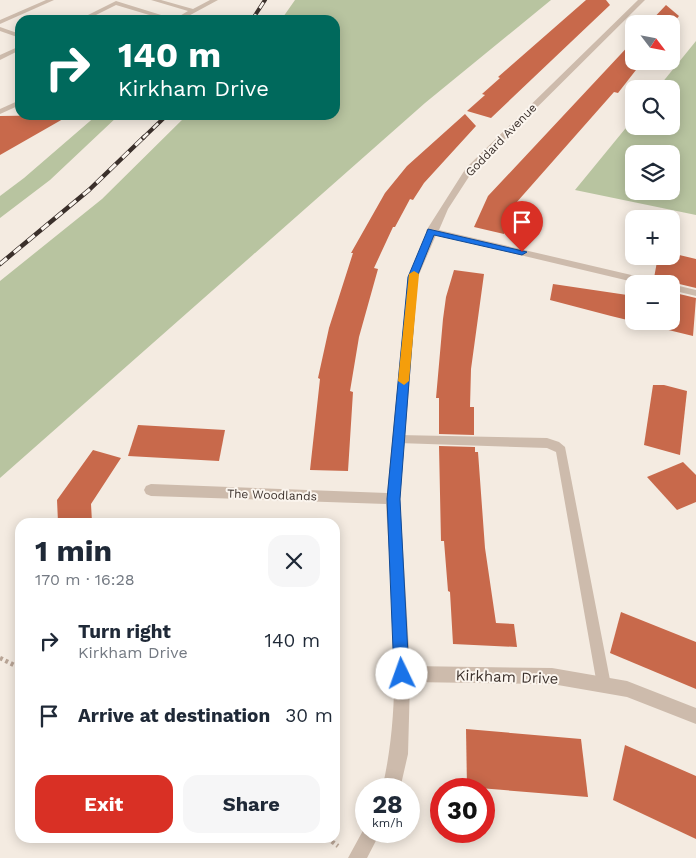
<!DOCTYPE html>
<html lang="en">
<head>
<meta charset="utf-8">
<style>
	:root { --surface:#fff; --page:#f6f6f7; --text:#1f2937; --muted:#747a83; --accent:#d93025 }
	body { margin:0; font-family:"Work Sans",sans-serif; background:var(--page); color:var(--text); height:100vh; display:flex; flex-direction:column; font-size:19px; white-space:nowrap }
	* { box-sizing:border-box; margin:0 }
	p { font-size:16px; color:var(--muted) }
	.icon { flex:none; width:28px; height:28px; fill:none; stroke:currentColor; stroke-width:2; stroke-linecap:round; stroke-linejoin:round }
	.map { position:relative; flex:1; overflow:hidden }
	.side { position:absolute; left:15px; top:518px; width:325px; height:325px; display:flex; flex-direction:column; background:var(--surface); border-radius:15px; box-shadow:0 2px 12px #0003 }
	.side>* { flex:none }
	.hud { position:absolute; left:15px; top:15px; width:325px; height:105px; border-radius:15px; box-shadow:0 2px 12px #0003; background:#00695c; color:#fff; overflow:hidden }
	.needle { width:32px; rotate:122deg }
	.tools { position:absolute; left:625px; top:15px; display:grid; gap:10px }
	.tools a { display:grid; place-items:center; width:55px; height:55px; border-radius:10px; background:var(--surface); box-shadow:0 2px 12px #0003; font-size:25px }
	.speed { position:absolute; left:355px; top:778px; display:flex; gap:10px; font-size:25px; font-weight:700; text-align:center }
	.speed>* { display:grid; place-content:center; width:65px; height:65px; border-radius:50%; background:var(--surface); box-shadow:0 2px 12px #0003; line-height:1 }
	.speed small { font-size:12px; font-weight:400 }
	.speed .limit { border:8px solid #d22; background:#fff; color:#111 }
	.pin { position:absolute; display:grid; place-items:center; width:42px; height:42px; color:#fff; margin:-51px -21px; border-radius:50% 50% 50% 0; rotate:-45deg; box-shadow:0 0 5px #0007 }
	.pin .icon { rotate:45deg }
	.me { position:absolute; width:55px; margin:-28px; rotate:357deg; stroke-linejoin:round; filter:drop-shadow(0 0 4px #0008) }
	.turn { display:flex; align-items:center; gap:18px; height:105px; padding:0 20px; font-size:22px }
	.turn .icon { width:65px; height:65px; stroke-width:2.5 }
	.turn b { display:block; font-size:35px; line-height:42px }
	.round { display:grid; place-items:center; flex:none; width:52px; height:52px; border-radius:15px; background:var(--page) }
	.summary { display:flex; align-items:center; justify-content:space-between; height:85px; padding:0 20px }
	h1 { font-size:30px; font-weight:700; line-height:38px }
	.cta { display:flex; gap:10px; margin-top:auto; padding:10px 20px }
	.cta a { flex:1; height:58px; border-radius:15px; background:var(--accent); color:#fff; font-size:20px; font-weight:700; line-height:58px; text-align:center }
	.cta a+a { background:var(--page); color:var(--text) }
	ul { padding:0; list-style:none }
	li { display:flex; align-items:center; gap:15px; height:75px; padding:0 20px }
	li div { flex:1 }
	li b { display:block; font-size:19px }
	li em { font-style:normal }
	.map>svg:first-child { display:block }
</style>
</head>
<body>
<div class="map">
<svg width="696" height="858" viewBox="0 0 696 858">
	<rect width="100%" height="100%" fill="#f4ebe1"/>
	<!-- green -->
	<g fill="#b8c4a0" fill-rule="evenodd">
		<polygon points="295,0 551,0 425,103 0,478 0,281 102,199 187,115 335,115 335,20 281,20"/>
		<path d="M696,41V215L575,190L634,118V126H671V89H657ZM634,154H671V191H634Z"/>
		<polygon points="97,115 119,115 50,180 0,218 0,196 24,178"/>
	</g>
	<!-- building -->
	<g fill="#c8694b">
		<polygon points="586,0 606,0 610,5 491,118 467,111 485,95 482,94 500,78 498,77"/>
		<polygon points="666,5 679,16 671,26 671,24 648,24"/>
		<polygon points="634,40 634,61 643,61 618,93 614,92 516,203 504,234 474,227 488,196"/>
		<polygon points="465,114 476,126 424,183 413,200 410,199 395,227 393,227 374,268 378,269 359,337 350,391 353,392 348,471 310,470 320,379 318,378 329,328 353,253 351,253 385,193 407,166"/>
		<polygon points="70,115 0,155 0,116"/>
		<polygon points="671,253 696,259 696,288 671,282 664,284 654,278 658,256 671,256"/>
		<polygon points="454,270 484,274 471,369 470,407 474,407 474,435 439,434 439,398 436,398 443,319 446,297"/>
		<polygon points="553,284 634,296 634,321 671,321 671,292 696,298 693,336 611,316 550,300"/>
		<polygon points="653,385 664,385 687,391 680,455 644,445"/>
		<polygon points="138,425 225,430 219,461 128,456"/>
		<polygon points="439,446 475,447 475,452 478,452 485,548 496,623 514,624 517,647 453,644 450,592 448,591 444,541 441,541"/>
		<polygon points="93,450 121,458 91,504 92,522 58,522 57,500"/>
		<polygon points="683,462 696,475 696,502 677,510 647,477"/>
		<polygon points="621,612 696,642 696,689 610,653"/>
		<polygon points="466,729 581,739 588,797 467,787"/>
		<polygon points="625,745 696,776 696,839 613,800"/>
	</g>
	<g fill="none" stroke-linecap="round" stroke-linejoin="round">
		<!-- path -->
		<g stroke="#b9a596" stroke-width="4.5" stroke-dasharray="3 3" stroke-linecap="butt">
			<polyline points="0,658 20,668"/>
			<polyline points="327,838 338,846"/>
		</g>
		<!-- lane -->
		<g fill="#cdbbac" fill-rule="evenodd">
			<polygon points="116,1 174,19 175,20 166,20 116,5 86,20 78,20"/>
			<polygon points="20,46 20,50 0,60 0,55"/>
			<polygon points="398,435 547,438 559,442 565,447 611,685 609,690 604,692 599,690 597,685 556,452 547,448 398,443 394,442 392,439 394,436"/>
		</g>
		<!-- street -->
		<g fill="#cdbbac" fill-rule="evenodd">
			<polygon points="46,0 54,0 0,24 0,20"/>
			<polygon points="151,0 161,0 193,9 210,0 218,0 181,20 173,20 188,11"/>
			<path d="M638,0H645L472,172L448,209L439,230L657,281L662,284H642L436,235L418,277L400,499L410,666L552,668L627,681L696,708V724L627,697L552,684L410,682L408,754L400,789H382C404,697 391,598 386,504L151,496L146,494L144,490L146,486L151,484L387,493L408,277L428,233L426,231L466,168Z"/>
			<polygon points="0,27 20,34 20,38 0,31"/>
			<polygon points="20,100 20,105 0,114 0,109"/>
			<polygon points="670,284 671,284 696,290 696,296 671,290"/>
			<polygon points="366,825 366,831 381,831 367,858 348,858"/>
		</g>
		<!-- rail-far1 casing -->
		<g stroke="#3b302b" stroke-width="4">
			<g id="rail-far1">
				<polyline points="252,20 265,0"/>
				<polyline points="143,138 167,115"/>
			</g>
		</g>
		<!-- rail casing -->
		<g stroke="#3b302b" stroke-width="4.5">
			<polyline id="rail" points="0,264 89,190 144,137"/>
		</g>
		<!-- rail-far1 -->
		<use href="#rail-far1" stroke="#fbf5ee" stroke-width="2.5" stroke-dasharray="7" stroke-linecap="butt"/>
		<!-- rail -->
		<use href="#rail" stroke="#fbf5ee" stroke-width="3" stroke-dasharray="9" stroke-linecap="butt"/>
	</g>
	<!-- route -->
	<polygon fill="#1a73e8" stroke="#114b97" points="428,229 527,252 522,255 434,235 417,277 400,499 409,674 407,680 402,682 396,680 394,674 387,499 408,277"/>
	<!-- slow -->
	<polygon fill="#f59e0b" points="414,271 419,274 409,381 404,385 398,381 409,274"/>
	<g text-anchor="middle" stroke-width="4" stroke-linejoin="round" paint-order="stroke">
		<!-- street labels -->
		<g font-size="12" fill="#3b302b" stroke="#fbf5ee">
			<text transform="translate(501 140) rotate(-46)" y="4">Goddard Avenue</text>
			<text transform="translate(272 495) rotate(2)" y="4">The Woodlands</text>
		</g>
		<!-- near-street labels -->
		<g font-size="15" fill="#3b302b" stroke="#fbf5ee">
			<text transform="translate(507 677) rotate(2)" y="5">Kirkham Drive</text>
		</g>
	</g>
</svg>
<div class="tools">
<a><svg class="needle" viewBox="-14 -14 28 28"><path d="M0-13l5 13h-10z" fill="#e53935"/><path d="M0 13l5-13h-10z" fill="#747a83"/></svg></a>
<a><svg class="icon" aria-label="search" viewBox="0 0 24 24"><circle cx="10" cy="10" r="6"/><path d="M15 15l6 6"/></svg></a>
<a><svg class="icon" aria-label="layers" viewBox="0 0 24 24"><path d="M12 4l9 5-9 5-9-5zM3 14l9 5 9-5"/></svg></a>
<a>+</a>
<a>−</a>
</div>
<div class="speed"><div>28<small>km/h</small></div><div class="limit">30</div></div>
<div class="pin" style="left:522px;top:252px;background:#d93025"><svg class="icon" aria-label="arrive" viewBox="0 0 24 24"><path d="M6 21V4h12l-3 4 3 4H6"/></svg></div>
<svg class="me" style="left:402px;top:674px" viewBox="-20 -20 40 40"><circle r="19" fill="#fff"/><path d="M0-13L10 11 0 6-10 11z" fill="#1a73e8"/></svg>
<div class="hud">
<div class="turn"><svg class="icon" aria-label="right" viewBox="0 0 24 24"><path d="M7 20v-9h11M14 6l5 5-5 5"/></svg><div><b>140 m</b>Kirkham Drive</div></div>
</div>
<section class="side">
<div class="summary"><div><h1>1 min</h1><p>170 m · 16:28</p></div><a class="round"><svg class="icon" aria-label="close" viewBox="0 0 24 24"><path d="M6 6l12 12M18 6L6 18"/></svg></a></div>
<ul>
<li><svg class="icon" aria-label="right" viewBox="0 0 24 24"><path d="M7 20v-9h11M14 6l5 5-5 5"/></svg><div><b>Turn right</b><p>Kirkham Drive</p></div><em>140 m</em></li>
<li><svg class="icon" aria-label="arrive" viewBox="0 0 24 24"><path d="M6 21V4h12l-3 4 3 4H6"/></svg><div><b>Arrive at destination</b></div><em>30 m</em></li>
</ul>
<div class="cta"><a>Exit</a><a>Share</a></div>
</section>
</div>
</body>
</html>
